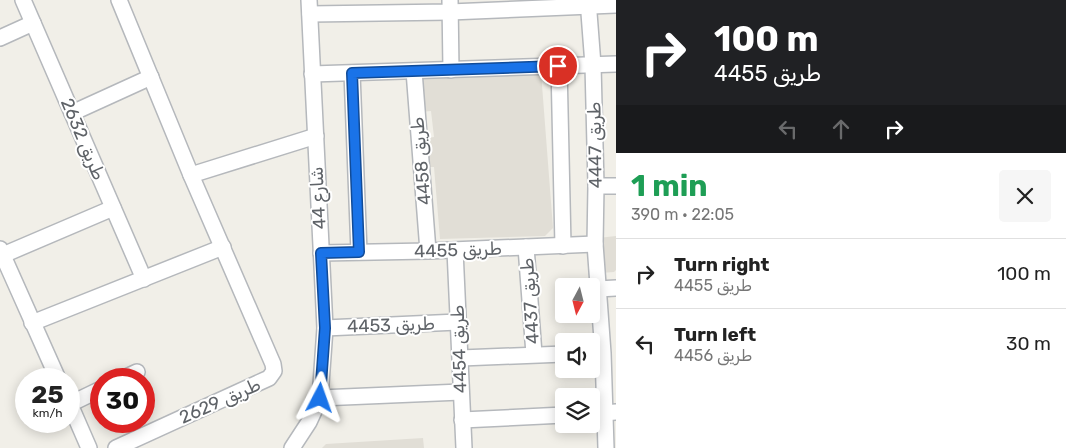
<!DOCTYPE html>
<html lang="en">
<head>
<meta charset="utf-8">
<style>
	:root { --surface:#fff; --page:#f6f6f6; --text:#222; --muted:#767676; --line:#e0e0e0 }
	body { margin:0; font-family:Rubik,"Noto Naskh Arabic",sans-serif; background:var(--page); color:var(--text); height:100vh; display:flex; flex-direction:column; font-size:19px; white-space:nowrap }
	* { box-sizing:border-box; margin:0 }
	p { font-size:16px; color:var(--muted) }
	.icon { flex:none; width:28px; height:28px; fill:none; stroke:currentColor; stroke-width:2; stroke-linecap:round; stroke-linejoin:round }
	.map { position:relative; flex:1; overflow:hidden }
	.side { display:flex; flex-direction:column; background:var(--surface); width:450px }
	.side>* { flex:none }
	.hud { background:#202124; color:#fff; overflow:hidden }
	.needle { width:32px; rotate:187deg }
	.fabs { position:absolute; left:555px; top:278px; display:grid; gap:10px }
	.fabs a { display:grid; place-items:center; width:45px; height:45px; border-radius:5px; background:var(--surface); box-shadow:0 2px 12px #0003; font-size:25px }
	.speed { position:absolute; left:15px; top:368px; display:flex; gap:10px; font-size:25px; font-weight:700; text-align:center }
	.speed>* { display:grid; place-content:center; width:65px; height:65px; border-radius:50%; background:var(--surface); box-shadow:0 2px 12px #0003; line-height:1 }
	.speed small { font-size:12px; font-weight:400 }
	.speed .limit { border:8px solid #d22; background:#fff; color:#111 }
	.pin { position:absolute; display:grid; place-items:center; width:42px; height:42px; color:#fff; margin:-21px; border:2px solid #fff; border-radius:50%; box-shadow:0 1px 5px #0007 }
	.me { position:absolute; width:55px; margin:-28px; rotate:4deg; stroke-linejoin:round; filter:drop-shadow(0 0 4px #0008) }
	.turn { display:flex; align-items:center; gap:18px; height:105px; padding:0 15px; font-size:22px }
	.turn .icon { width:65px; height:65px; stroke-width:2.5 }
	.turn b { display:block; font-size:35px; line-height:42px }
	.lanes { display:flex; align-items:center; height:48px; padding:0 15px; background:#0003; justify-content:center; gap:25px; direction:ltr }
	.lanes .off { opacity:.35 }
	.round { display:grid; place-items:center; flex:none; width:52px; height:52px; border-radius:5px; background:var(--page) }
	.head { display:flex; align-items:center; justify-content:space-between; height:85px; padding:0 15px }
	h1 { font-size:30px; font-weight:700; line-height:38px; color:#1e9e55 }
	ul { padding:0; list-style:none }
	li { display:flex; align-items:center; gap:15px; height:70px; padding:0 15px; border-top:1px solid var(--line) }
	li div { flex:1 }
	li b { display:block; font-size:19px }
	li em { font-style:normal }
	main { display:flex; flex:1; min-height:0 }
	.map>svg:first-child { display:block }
</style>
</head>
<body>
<main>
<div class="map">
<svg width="616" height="448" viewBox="0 0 616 448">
	<rect width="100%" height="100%" fill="#f1efe8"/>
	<!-- education -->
	<g fill="#e1ded6">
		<polygon points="541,72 553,228 545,236 440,239 434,167 423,167 421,139 434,137 431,111 420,112 418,85 426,76"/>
		<polygon points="616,236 616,270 614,272 600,273 598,238"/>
		<polygon points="423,438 424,448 322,448 326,444"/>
	</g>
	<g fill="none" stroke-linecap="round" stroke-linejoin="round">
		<!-- minor casing -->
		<g stroke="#b5b8bc" stroke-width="18">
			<g id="minor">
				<polyline points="23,0 144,279"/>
				<polyline points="450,0 451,70"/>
				<polyline points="588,0 593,65 596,186 595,244 603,353 606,448"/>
				<polyline points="310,14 450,12 616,5"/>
				<polyline points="0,38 33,23"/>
				<polyline points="559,66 563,246"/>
				<polyline points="414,71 428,251"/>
				<polyline points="352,73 359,252"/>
				<polyline points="312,74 616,64"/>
				<polyline points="72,113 151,77"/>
				<polyline points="191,175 316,136"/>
				<polyline points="596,186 616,186"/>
				<polyline points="526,247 534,354"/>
				<polyline points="0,249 58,379"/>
				<polyline points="455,250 464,448"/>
				<polyline points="321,253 428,251 595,244"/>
				<polyline points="3,255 113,208"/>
				<polyline points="598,289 616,288"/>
				<polyline points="32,323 223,247"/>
				<polyline points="325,328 458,322"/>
				<polyline points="461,358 564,354"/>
				<polyline points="122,379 137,372"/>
				<polyline points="320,398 461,392"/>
				<polyline points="69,402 89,448"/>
				<polyline points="70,404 101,389"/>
				<polyline points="591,414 616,412"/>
				<polyline points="462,420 564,415"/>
				<polyline points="116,448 269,378 274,371 273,364 191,175 119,0"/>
				<polyline points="292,448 309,422 320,398 325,328 309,0"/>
			</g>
		</g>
		<!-- minor -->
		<use href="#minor" stroke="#fff" stroke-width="15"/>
	</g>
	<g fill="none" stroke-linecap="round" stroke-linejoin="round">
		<!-- route casing -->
		<g stroke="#114b97" stroke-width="12">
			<polyline id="route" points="320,398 325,328 321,253 359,252 352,73 558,66"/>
		</g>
		<!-- route -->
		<use href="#route" stroke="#1a73e8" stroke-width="9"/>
	</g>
	<g text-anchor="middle" stroke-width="4" stroke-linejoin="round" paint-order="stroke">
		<!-- street labels -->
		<g font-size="18" fill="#5f6368" stroke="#fff">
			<text transform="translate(83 139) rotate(67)" y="6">طريق 2632</text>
			<text transform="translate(595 145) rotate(-91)" y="6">طريق 4447</text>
			<text transform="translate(421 161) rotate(-95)" y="6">طريق 4458</text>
			<text transform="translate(318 198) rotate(-93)" y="6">شارع 44</text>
			<text transform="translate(458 250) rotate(-2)" y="6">طريق 4455</text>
			<text transform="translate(530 301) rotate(-94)" y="6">طريق 4437</text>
			<text transform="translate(391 325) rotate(-2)" y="6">طريق 4453</text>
			<text transform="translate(459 349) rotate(-92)" y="6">طريق 4454</text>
			<text transform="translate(220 401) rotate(-24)" y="6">طريق 2629</text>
		</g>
	</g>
</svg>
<div class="fabs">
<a><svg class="needle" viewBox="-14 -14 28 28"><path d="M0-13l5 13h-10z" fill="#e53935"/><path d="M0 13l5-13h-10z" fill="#767676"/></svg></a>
<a><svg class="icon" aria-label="sound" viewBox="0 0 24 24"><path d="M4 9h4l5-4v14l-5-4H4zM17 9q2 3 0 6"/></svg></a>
<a><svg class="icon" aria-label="layers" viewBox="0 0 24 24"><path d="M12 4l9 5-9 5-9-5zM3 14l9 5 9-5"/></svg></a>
</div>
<div class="speed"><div>25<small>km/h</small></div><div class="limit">30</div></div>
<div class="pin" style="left:558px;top:66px;background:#d93025"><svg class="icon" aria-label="arrive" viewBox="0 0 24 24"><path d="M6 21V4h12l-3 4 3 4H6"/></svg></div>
<svg class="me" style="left:320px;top:398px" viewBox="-20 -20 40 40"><path d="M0-17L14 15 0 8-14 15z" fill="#1a73e8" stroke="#fff" stroke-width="4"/></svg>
</div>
<section class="side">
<div class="hud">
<div class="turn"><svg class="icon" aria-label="right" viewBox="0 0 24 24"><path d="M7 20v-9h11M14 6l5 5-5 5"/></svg><div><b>100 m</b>طريق 4455</div></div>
<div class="lanes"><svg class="icon off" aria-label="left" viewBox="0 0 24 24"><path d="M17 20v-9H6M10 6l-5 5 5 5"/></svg><svg class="icon off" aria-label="ahead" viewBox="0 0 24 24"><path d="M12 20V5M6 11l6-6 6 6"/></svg><svg class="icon" aria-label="right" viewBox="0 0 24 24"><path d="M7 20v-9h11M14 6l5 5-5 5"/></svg></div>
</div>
<div class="head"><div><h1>1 min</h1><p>390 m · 22:05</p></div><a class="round"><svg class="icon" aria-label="close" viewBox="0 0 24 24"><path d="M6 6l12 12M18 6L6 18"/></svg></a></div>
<ul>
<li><svg class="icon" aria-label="right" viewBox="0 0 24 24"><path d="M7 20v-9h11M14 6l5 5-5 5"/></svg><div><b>Turn right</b><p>طريق 4455</p></div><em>100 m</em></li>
<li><svg class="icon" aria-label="left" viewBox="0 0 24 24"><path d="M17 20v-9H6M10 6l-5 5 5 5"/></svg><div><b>Turn left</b><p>طريق 4456</p></div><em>30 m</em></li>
</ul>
</section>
</main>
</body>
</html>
